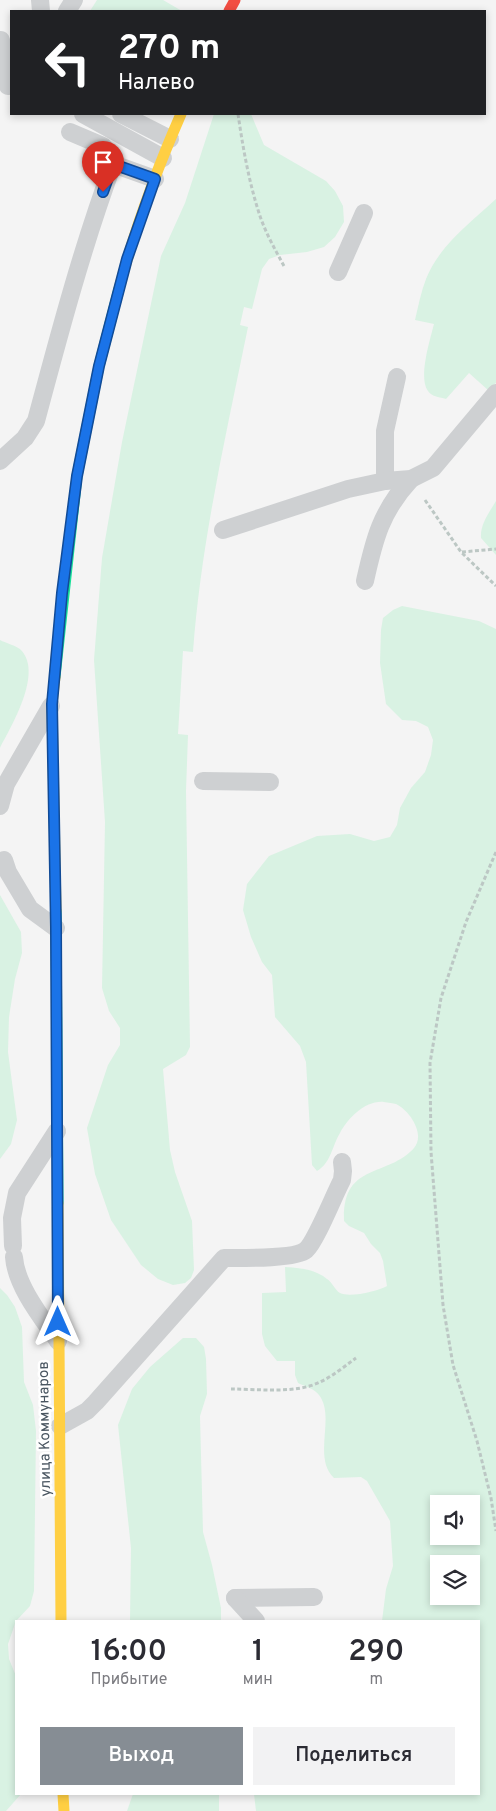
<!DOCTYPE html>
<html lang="ru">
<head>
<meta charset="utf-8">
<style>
	:root { --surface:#fff; --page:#f2f2f3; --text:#2b2b33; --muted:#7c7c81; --accent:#868d94 }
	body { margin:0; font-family:Overpass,sans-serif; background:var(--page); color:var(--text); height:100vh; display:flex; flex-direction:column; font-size:19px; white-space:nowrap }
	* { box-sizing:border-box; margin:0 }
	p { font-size:16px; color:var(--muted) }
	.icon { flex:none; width:28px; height:28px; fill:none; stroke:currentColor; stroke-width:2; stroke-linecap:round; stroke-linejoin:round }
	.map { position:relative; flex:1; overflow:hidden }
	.side { position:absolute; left:15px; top:1620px; width:465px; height:175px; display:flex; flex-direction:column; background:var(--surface); border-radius:0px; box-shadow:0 2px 8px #0003 }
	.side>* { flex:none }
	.top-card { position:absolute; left:10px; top:10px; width:476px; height:105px; border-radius:0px; box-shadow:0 2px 8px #0003; background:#202124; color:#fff; overflow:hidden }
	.tools { position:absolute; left:430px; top:1495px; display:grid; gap:10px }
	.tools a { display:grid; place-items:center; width:50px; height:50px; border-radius:0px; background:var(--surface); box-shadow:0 2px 8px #0003; font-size:25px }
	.pin { position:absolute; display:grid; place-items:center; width:42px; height:42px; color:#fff; margin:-51px -21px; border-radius:50% 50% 50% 0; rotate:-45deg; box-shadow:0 0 5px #0007 }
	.pin .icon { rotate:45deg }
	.me { position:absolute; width:55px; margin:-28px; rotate:0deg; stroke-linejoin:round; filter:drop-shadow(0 0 4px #0008) }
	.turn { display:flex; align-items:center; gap:18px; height:105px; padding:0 25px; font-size:22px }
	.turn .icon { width:65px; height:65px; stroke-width:2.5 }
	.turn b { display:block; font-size:35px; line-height:42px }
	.eta { display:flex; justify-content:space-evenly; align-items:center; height:85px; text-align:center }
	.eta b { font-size:30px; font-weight:600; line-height:35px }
	.button { display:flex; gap:10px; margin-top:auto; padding:10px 25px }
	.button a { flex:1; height:58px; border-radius:0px; background:var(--accent); color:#fff; font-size:20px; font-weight:600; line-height:58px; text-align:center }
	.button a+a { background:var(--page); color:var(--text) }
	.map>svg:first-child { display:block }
</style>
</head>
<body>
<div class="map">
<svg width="496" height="1811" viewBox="0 0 496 1811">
	<rect width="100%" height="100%" fill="#f4f4f4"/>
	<!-- green -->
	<g fill="#d9f2e3" fill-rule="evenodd">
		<polygon points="97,0 163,0 182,11 90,11"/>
		<path d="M214,114H251L264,145L326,181L335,191L343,206L344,222L335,237L324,247L307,252L280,255L269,259L262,269L252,309L244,307L240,325L248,327C226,435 201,542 193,652L183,651L178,734L188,735L186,791L190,1047L186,1055L163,1069L170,1150L175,1172L192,1221L194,1270L191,1278L185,1283L173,1285L158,1279L141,1265L111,1220L95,1174L87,1128L108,1065L120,1045V1028L109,1011L102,988L105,822L94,660L102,558L122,442L161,256L185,203Z"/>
		<path d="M496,199V383L488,390L469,373L446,399C440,397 432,397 428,391C418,378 430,340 434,324L415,320C418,307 421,292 426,279C439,246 470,223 496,199Z"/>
		<path d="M496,501V555L481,538C480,524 489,513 496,501Z"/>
		<path d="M402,606L479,621L496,629V1811H256L254,1794H479V1621H382L386,1589L393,1566L390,1521L367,1481L361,1477L334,1478C312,1457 336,1417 319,1395C315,1389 304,1386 298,1383L295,1375V1361H277L265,1346L262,1334V1293L286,1292L285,1267C300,1268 315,1269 327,1279C332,1282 335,1290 340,1293C350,1298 378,1291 387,1286L383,1261L380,1253L371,1244L364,1233L349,1226L344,1221C342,1162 387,1178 414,1148C426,1134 409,1110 396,1104C393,1103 388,1103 384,1102C366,1100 348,1118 340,1133C332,1146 331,1163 317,1171L312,1165L306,1062L300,1046L275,1017L272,975L262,962L251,937L243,910L247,884L269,856L317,836L350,834L374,841L390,837L397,825L400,808L411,788L425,772L431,755L433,740L428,727L416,721L402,720L386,704L380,663L381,630L383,618L393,610ZM439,1504H471V1536H439ZM439,1564H471V1596H439Z"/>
		<path d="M0,640C6,643 17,646 21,650C43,673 12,725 0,748Z"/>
		<polygon points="0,895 21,932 22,953 15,979 9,1017 8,1052 17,1120 11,1144 0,1159"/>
		<polygon points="0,1288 7,1295 15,1307 22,1327 24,1382 33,1405 36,1431 34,1591 30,1606 16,1621 8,1644 9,1659 16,1676 16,1794 21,1794 6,1811 0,1811"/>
		<polygon points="183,1338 196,1338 204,1347 206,1359 207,1394 200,1416 203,1532 212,1565 221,1608 221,1621 130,1621 131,1548 118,1425 132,1389 150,1367"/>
		<polygon points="133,1794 219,1794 219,1811 127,1811"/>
	</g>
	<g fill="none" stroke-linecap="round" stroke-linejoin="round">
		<!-- path -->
		<g stroke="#bcc7c4" stroke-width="3" stroke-dasharray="4 2.5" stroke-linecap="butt">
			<path d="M238,114C243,148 249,183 260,216C266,234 276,251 285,268"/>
			<polyline points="425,500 461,552 496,586"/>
			<polyline points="462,552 496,549"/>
			<polyline points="496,852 466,922 441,998 430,1063 431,1152 443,1305 453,1365 477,1441 491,1498 496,1531"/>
			<path d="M231,1389C259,1389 296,1394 320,1382C333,1376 345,1366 356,1358"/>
		</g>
		<!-- lane -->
		<g stroke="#ced0d2" stroke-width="18">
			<polyline points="40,0 41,11"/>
			<polyline points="67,11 74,0"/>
			<polyline points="1,40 8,86"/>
			<polyline points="83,114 163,158"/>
			<polyline points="121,114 170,139"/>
			<polyline points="70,132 103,146 113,164"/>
			<polyline points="338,272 364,213"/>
			<path d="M0,461L25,438L36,421C59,335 82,248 113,164L155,179"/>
			<polyline points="385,481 385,431 397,377"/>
			<polyline points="223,530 348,489 385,481 411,479 433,468 496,393"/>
			<path d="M365,581C374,540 381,511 411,479"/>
			<polyline points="203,781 270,782"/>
			<polyline points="0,806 6,784 51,706"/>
			<polyline points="4,860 8,872 30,909 56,928"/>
			<polyline points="13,1246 12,1218 17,1193 57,1131"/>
			<path d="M14,1257C16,1286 42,1318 58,1341"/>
			<path d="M60,1426L87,1411L96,1402L224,1258C240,1258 296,1259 306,1250C316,1241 334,1195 342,1180L343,1171L342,1162"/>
			<polyline points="235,1598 314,1597"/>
			<polyline points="235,1598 256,1621"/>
		</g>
		<!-- fast -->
		<g stroke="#16e098" stroke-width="11">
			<polyline points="55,677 77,476 99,366 119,289"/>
			<polyline points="56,911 58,1203"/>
		</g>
		<!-- slow -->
		<g stroke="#ffcf43" stroke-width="11">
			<path d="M119,289C134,231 157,169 181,114"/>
			<polyline points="55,677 52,704 56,911"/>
			<polyline points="58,1203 61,1621"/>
			<polyline points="63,1794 64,1811"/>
		</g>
		<!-- jam -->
		<polyline stroke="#f24e42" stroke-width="11" points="229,11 235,0"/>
	</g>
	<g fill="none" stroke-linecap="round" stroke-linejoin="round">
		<!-- route casing -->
		<g stroke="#114b97" stroke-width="12">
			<polyline id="route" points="58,1322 56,928 52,704 62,593 77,476 99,366 127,259 155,179 113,164 103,192"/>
		</g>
		<!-- route -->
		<use href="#route" stroke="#1a73e8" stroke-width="9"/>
	</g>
	<g text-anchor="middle" stroke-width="5" stroke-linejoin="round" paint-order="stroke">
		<!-- street labels -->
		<g font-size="15" fill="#4a5661" stroke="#fff">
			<text transform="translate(44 1429) rotate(-91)" y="5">улица Коммунаров</text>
		</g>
	</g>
</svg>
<div class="tools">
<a><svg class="icon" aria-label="sound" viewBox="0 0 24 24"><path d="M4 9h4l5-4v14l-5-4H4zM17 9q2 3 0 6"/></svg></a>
<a><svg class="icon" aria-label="layers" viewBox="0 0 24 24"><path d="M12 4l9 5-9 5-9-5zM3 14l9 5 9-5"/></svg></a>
</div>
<div class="pin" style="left:103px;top:192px;background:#d93025"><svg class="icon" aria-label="arrive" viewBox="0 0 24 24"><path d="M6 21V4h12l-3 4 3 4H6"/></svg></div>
<svg class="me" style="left:58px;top:1322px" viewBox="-20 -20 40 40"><path d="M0-17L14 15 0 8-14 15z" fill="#1a73e8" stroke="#fff" stroke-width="4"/></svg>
<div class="top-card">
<div class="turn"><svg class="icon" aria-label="left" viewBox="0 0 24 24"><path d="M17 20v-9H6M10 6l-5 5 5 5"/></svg><div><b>270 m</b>Налево</div></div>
</div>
<section class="side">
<div class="eta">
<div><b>16:00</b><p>Прибытие</p></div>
<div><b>1</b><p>мин</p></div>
<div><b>290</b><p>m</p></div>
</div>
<div class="button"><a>Выход</a><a>Поделиться</a></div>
</section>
</div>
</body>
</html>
